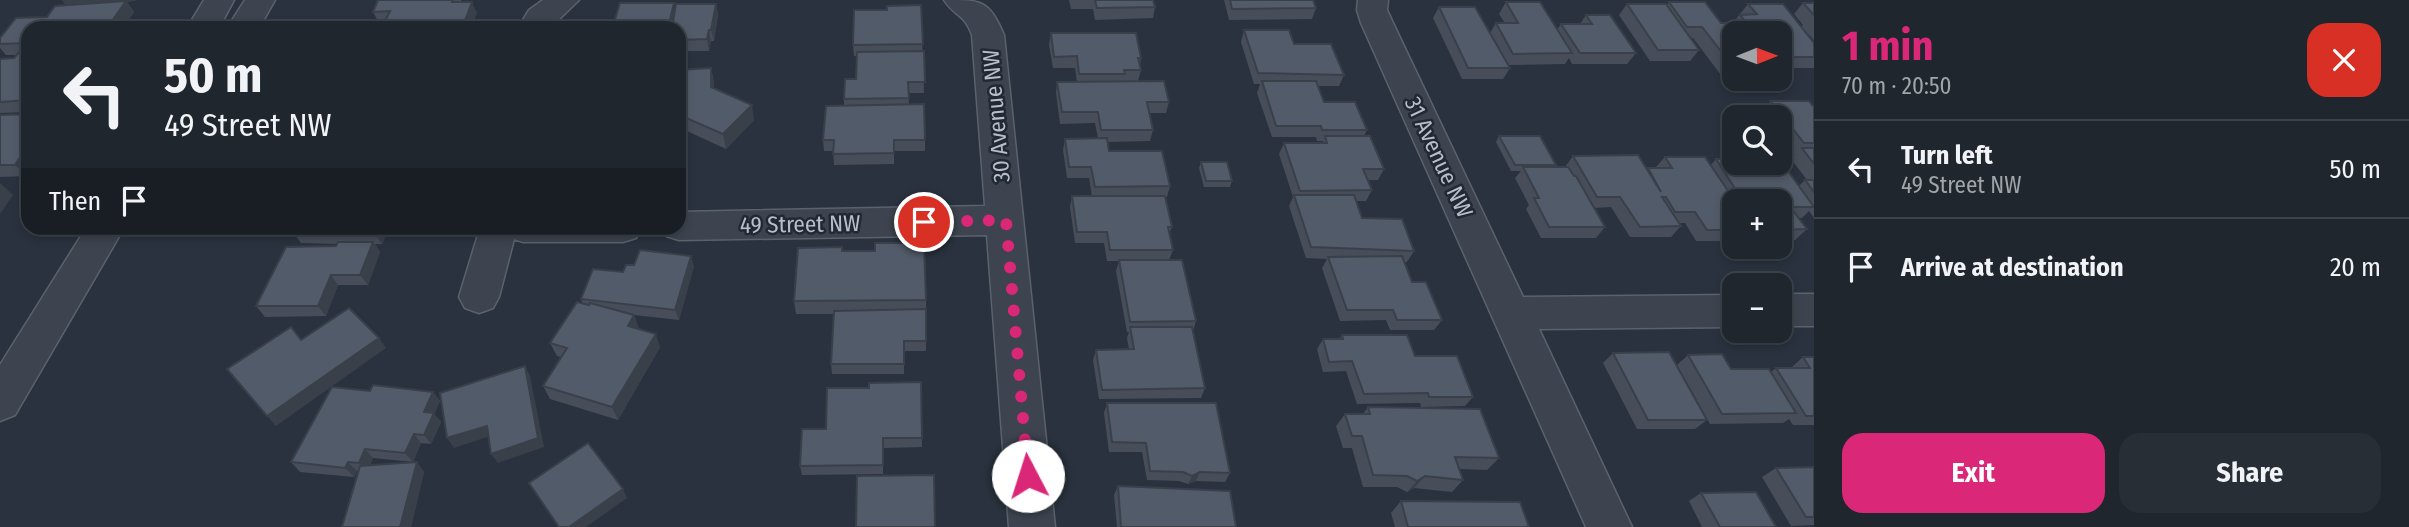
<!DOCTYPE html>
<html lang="en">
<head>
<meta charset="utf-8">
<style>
	:root { --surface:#1f262e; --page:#272e36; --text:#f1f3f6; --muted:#a1a5aa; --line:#3c434a; --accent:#db2777 }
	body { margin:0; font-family:"Fira Sans Condensed",sans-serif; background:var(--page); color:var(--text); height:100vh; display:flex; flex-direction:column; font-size:26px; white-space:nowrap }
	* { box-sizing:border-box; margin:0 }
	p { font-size:23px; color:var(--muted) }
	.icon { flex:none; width:38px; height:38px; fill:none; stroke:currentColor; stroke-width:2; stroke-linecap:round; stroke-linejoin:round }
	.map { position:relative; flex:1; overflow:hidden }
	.details { display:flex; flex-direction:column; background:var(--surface); width:595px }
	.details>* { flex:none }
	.top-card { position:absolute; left:21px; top:21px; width:665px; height:214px; border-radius:21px; box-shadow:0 4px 10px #0003,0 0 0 2px var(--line); background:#1f262e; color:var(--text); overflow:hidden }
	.needle { width:46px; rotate:89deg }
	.fabs { position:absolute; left:1722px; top:21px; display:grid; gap:14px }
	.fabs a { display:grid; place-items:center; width:70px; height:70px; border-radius:14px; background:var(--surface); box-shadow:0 4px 10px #0003,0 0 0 2px var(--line); font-size:35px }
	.pin { position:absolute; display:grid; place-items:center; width:60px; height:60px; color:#fff; margin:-30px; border:4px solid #fff; border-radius:50%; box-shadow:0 2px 7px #0007 }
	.me { position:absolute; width:77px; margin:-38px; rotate:355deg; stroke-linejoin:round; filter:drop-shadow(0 0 5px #0008) }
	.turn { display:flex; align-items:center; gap:24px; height:147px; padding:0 28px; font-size:32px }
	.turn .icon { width:91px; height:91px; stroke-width:2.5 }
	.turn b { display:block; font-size:49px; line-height:60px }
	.then { display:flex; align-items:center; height:66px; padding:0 28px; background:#0003; gap:14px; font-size:26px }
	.round { display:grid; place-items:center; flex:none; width:74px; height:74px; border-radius:21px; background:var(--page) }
	.headline { display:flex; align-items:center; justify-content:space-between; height:119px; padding:0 28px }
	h1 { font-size:42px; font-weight:700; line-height:52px; color:var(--accent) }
	.action { display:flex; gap:14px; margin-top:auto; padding:14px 28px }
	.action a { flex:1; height:80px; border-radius:21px; background:var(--accent); color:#fff; font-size:28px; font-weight:700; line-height:80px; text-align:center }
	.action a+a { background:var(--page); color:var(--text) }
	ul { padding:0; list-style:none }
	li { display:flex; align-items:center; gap:21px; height:98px; padding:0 28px; border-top:2px solid var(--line) }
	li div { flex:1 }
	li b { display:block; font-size:26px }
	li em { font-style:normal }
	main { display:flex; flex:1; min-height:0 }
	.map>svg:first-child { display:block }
</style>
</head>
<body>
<main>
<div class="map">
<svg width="1814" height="527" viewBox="0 0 1814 527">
	<rect width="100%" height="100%" fill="#29323e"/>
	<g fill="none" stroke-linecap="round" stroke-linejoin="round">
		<!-- minor casing -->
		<g stroke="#5a626c" stroke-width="3">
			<g id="minor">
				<polygon points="204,0 234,0 219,28 187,28"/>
				<polygon points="245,0 275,0 259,28 227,28"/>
				<polygon points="543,0 579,0 550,28 518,28 529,10"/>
				<path d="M944,0C982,0 989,0 1004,35L1055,527H1009L987,235L679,240L666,236L661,228H679V212L985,206L972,35C964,13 955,17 944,0Z"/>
				<polygon points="1358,0 1388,0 1387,10 1393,23 1523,297 1734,295 1734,327 1539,329 1632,527 1586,527 1361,23 1357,10"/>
				<polygon points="86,228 124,228 15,415 0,421 0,365"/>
				<polygon points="480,228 642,228 636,238 623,242 523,242 514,239 499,297 493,308 479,313 465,308 459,297"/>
				<rect x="1780" y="294" width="34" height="32"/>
			</g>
		</g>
		<!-- minor -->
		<use href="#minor" fill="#3d444f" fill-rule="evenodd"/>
	</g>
	<!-- wall -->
	<g fill="#474e5a">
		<polygon points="62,0 137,0 127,2 134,12 123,28 28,28 28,112 0,113 0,59 14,58 17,55 6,55 0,48 0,38 47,17 66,5"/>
		<polygon points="378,0 461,0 461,2 477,13 379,23 373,12"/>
		<polygon points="1069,0 1153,0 1155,7 1153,18 1095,20 1093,9 1071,9"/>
		<polygon points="1224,0 1313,0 1316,8 1312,19 1229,20"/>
		<polygon points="1506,2 1557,30 1561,24 1580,24 1586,15 1636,53 1627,64 1572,64 1569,58 1565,64 1508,65 1510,68 1503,79 1462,79 1433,18 1439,7 1490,33 1496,23 1505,23 1499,14"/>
		<polygon points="1669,2 1721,23 1733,23 1748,4 1814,43 1814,68 1782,68 1780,65 1780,33 1734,33 1734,75 1721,75 1693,38 1690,38 1699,50 1690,61 1650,61 1619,15 1627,4 1667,5"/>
		<polygon points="1803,3 1814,3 1814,40 1801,27 1803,25 1794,14"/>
		<polygon points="716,4 718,15 714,41 711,41 709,51 679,51 679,28 613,26 675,10"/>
		<polygon points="921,5 924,93 908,93 909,104 925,140 925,151 894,151 894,164 834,165 833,151 824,151 823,140 844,106 844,99 856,79 856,56 854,56 853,45 887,10"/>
		<polygon points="1244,30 1294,44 1344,75 1339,86 1317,86 1324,102 1367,130 1364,136 1384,169 1378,180 1367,180 1372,190 1366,201 1356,201 1362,218 1414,251 1407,262 1404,262 1412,282 1442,320 1434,330 1390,330 1386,320 1340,321 1322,268 1327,259 1306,258 1289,206 1293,197 1279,154 1284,143 1322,143 1323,141 1317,141 1316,137 1272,137 1257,93 1260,84 1254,84 1241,42"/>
		<polygon points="1051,33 1141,58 1140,66 1141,70 1138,81 1124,82 1169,102 1166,113 1150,113 1153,130 1150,141 1107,142 1109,151 1170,186 1167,197 1165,197 1172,227 1169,234 1173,250 1169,260 1196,321 1193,331 1205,388 1201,398 1099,399 1093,360 1096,350 1129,349 1127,338 1129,332 1127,332 1116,271 1119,261 1107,261 1104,243 1075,243 1070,207 1072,196 1092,196 1089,178 1067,178 1063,150 1065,139 1098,138 1095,123 1060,124 1056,93 1057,82 1077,82 1075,68 1053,68 1049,45"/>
		<polygon points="711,68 714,83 714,89 754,120 726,149 687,131 679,133 679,70"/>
		<polygon points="1771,101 1814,107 1814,218 1809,211 1802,218 1798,218 1807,229 1795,240 1780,240 1780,201 1734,201 1734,241 1696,241 1685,223 1679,223 1681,226 1671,237 1630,237 1611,207 1594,208 1605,227 1596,238 1541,238 1526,209 1529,205 1515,178 1521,171 1511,171 1496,142 1499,136 1556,165 1554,167 1565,167 1573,156 1647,169 1648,168 1655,168 1665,157 1711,165 1716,159 1799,186 1805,180 1807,180 1791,159 1795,154 1793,154 1780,137 1780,117 1765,117 1761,112"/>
		<polygon points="28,114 28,172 26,176 0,177 0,115"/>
		<polygon points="1201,162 1232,181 1230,187 1204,187 1199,168"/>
		<polygon points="295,228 389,228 382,244 375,244 380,252 368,285 338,285 326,316 265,317 256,306 336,246 338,244 301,243 293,232"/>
		<polygon points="842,251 926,300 926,351 904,351 904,374 832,374 831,364 834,314 796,314 794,301"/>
		<polygon points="694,266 679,320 634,315 639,329 660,347 618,420 550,399 543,386 561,357 557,356 550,343 583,304 581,299 623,272"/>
		<polygon points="1342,335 1415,356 1473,397 1465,406 1421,407 1420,403 1357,404 1346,371 1323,372 1317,349 1323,339 1339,339"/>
		<polygon points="1613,353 1707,420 1695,429 1637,429 1603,363"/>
		<polygon points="1688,355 1731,369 1771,372 1776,368 1791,368 1803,357 1814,357 1814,425 1793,425 1789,419 1783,423 1710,424 1677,365"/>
		<polygon points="921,382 922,447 883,448 883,474 802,475 800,466 826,429 869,388"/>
		<polygon points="370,391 433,392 440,401 434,414 441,422 431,444 421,443 413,462 373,458 370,465 417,462 424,472 411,527 342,527 358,471 357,471 354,477 300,472 291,462"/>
		<polygon points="1107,403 1230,473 1225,482 1196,481 1188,484 1179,481 1147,480 1142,452 1109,452 1104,413"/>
		<polygon points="1368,407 1499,458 1487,470 1460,469 1463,480 1452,492 1414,488 1407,492 1397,487 1363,487 1352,448 1343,448 1336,426 1345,414 1363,414"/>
		<polygon points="1814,467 1814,525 1791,526 1762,477 1776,468"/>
		<polygon points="1118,486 1236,527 1117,527 1114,495"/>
		<polygon points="1701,493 1776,527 1702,527 1689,501"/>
		<polygon points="1401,501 1529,527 1395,527 1391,513"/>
	</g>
	<!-- shaded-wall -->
	<g fill="#39404a">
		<polygon points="62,0 137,0 127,2 134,12 123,28 107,28 68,7"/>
		<polygon points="472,2 477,13 471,28 462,28"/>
		<polygon points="674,3 676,14 673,28 668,28"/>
		<polygon points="716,4 718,15 714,41 711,30"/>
		<polygon points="709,30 711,41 709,51 707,39"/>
		<polygon points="711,68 714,83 714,102 711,87"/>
		<polygon points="752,105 754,120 726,149 723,134"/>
		<polygon points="684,117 687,131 679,133 679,118"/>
		<polygon points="28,145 28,172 26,176 15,165"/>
		<polygon points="0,183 13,195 0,214"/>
		<polygon points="378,228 389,228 382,244 375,234"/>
		<polygon points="373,242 380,252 368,285 360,275"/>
		<polygon points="691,256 694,266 679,320 675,310"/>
		<polygon points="331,275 338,285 326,316 318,306"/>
		<polygon points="634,315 639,329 633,339 628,326"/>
		<polygon points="656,334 660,347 618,420 612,407"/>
		<polygon points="379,338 386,348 276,426 267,416"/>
		<polygon points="525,366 530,376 544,447 498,463 491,454"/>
		<polygon points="433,392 440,401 434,414 441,422 431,444 424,435 424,412"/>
		<polygon points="487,426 493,435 454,448 447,438"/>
		<polygon points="414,434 421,443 413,462 405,453"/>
		<polygon points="365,449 373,458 367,472 359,463"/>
		<polygon points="348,462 357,471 354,477 345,468"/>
		<polygon points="417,462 424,472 411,527 400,527"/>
		<polygon points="1200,472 1196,481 1188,484 1192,476"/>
		<polygon points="1425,476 1414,488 1407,492 1417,481"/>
		<polygon points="623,489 627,498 586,527 569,527"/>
	</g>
	<!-- building -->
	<g fill="#525b69" stroke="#39404a" stroke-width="2">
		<polygon points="378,0 453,0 452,2 472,2 462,28 382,28 390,11 373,12"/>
		<polygon points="1095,0 1153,0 1155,7 1097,8"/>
		<polygon points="1230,0 1313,0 1316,8 1232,9"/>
		<polygon points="126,1 107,28 28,28 28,43 0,44 0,38 16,18 47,17 55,6"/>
		<polygon points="1506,2 1540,2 1572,53 1513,54 1496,23 1518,23"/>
		<polygon points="1669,2 1705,2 1721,23 1743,23 1751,33 1734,33 1734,64 1731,64 1702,27 1687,27"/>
		<polygon points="620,3 674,3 668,28 592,28 593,26 613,26"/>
		<polygon points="1803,3 1814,3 1814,15"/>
		<polygon points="676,4 716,4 711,30 709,30 707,39 679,40 679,28 672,28"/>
		<polygon points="1627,4 1666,4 1699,50 1658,50"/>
		<polygon points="1748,4 1783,4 1814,43 1814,57 1792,57 1785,48 1780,48 1780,33 1755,33 1740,15 1757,14"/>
		<polygon points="921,5 923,44 853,45 854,10 887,10 887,6"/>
		<polygon points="1439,7 1475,7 1510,68 1468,68"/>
		<polygon points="1586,15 1610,15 1636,53 1580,53 1561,24 1592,24"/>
		<polygon points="1244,30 1289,30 1294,44 1331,44 1344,75 1258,73"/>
		<polygon points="1051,33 1136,33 1141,58 1138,58 1141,70 1124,70 1125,74 1079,74 1077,56 1054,57"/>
		<polygon points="28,49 28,100 0,102 0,59 14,58 21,50"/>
		<polygon points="924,51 925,82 908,82 909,98 844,99 845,79 856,79 857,52"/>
		<polygon points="711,68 711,87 752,105 723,134 684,117 679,118 679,70"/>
		<polygon points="1164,81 1169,102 1147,102 1153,130 1101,130 1098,112 1062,112 1057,82"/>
		<polygon points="1262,81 1316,81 1324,102 1355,102 1367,130 1322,130 1321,126 1276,126"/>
		<polygon points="1771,101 1809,101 1814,107 1814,143 1804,143"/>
		<polygon points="924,104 925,140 894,140 894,153 833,154 834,140 823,140 826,106"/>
		<polygon points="28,114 28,145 15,165 0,165 0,115"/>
		<polygon points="1325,136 1370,136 1384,169 1363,169 1372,190 1300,191 1284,143 1327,143"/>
		<polygon points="1499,136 1540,136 1556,165 1515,165"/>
		<polygon points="1107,138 1109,151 1162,151 1170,186 1095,187 1091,167 1069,167 1065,139"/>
		<polygon points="1802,148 1814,148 1814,164"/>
		<polygon points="1638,155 1661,192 1648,168 1672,168 1665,157 1705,157 1735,201 1734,201 1734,230 1707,230 1695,212 1675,212 1666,197 1662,197 1681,226 1640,227 1620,197 1597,197 1573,156"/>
		<polygon points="1716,159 1734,159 1734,163 1780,163 1780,160 1814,207 1790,207 1807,229 1780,230 1780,201 1743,201"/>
		<polygon points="1201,162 1227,162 1232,181 1206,181"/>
		<polygon points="1523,167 1568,167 1574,176 1576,176 1605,227 1549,227 1534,198 1539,198"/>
		<polygon points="1805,180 1814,180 1814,192"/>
		<polygon points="1294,195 1354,195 1362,218 1402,219 1414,251 1311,247"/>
		<polygon points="1072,196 1165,196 1172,227 1168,227 1173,250 1110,250 1107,232 1077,232"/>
		<polygon points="295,228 378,228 375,234 293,232"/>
		<polygon points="338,242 373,242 360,275 331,275 318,306 256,306 286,247 336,246"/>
		<polygon points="875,243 924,243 926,300 794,301 798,248 842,247 842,251 875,251"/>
		<polygon points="640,250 691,256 675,310 581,299 593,269 623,272 626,265 634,265"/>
		<polygon points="1402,256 1412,282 1426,282 1442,320 1397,320 1393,310 1347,310 1328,257"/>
		<polygon points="1119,260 1182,260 1196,321 1130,322"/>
		<polygon points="577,302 589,305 590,303 634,315 628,326 656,334 612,407 543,386 567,348 550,343"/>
		<polygon points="349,308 379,338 267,416 227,369 291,327 301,340"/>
		<polygon points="926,309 926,341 904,341 904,364 831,364 834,311"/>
		<polygon points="1130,327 1192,327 1205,388 1102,390 1096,350 1134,349"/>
		<polygon points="1342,335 1407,335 1415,356 1457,356 1473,397 1429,397 1428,393 1364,394 1352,361 1329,362 1323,339 1343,339"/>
		<polygon points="1669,352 1707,420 1648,420 1613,353"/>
		<polygon points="1722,354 1731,369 1769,369 1796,413 1722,414 1688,355"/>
		<polygon points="1803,357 1814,357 1814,416 1806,416 1776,368 1810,368"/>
		<polygon points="525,366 538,438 491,454 487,426 447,438 440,393"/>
		<polygon points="921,382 922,438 883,438 883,465 800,466 802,429 826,429 827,388 869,388 869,383"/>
		<polygon points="373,385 433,392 424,412 434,413 424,435 414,434 405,453 365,449 359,463 348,462 345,468 291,462 332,387 370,391"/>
		<polygon points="1107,403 1216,403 1230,473 1200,472 1192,476 1183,472 1150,471 1146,443 1112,442"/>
		<polygon points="1368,407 1480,409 1499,458 1455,457 1463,480 1425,476 1417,481 1407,476 1373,475 1362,436 1352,436 1345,414 1370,414"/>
		<polygon points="588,443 623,489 569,527 559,527 529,483"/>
		<polygon points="417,462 400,527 342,527 360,466"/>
		<polygon points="1814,467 1814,517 1806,517 1776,468"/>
		<polygon points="934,475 935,527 856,527 857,476"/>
		<polygon points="1118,486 1230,491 1236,527 1121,527"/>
		<polygon points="1756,492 1776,527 1720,527 1701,493"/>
		<polygon points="1401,501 1520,502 1529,527 1408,527"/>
	</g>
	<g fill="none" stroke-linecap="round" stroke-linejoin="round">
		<!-- route -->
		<polyline stroke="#db2777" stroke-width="12" stroke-dasharray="0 21.6" points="924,222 1006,220 1028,476"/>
	</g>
	<g text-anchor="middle" stroke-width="5" stroke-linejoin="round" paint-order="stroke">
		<!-- street labels -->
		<g font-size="23" fill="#b9bfc9" stroke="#212934">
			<text transform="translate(996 116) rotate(-95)" y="8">30 Avenue NW</text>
			<text transform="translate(1439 157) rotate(65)" y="8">31 Avenue NW</text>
			<text transform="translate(800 224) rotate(-1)" y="8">49 Street NW</text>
		</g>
	</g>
</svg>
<div class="fabs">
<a><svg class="needle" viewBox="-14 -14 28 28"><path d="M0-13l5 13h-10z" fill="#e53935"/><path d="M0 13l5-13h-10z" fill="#a1a5aa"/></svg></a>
<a><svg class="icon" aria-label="search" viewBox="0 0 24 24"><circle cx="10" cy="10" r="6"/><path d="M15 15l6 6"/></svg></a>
<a>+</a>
<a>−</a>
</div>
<div class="pin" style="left:924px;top:222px;background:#d93025"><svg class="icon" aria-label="arrive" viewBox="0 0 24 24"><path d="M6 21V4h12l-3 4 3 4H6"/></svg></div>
<svg class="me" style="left:1028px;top:476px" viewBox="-20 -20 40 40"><circle r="19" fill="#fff"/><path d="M0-13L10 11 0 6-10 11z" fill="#db2777"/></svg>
<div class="top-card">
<div class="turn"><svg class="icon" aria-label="left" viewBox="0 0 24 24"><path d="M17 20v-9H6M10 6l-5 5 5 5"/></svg><div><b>50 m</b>49 Street NW</div></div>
<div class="then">Then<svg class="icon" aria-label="arrive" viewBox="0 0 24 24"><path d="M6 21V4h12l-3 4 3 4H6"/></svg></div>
</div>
</div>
<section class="details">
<div class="headline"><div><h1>1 min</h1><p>70 m · 20:50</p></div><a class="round" style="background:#d93025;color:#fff"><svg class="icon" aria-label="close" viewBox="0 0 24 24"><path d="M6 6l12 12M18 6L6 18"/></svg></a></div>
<ul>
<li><svg class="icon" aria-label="left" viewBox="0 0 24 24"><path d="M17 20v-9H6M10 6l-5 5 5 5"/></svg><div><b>Turn left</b><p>49 Street NW</p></div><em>50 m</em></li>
<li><svg class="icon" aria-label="arrive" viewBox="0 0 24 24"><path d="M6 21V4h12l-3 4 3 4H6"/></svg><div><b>Arrive at destination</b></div><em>20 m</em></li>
</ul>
<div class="action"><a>Exit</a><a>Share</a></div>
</section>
</main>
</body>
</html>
